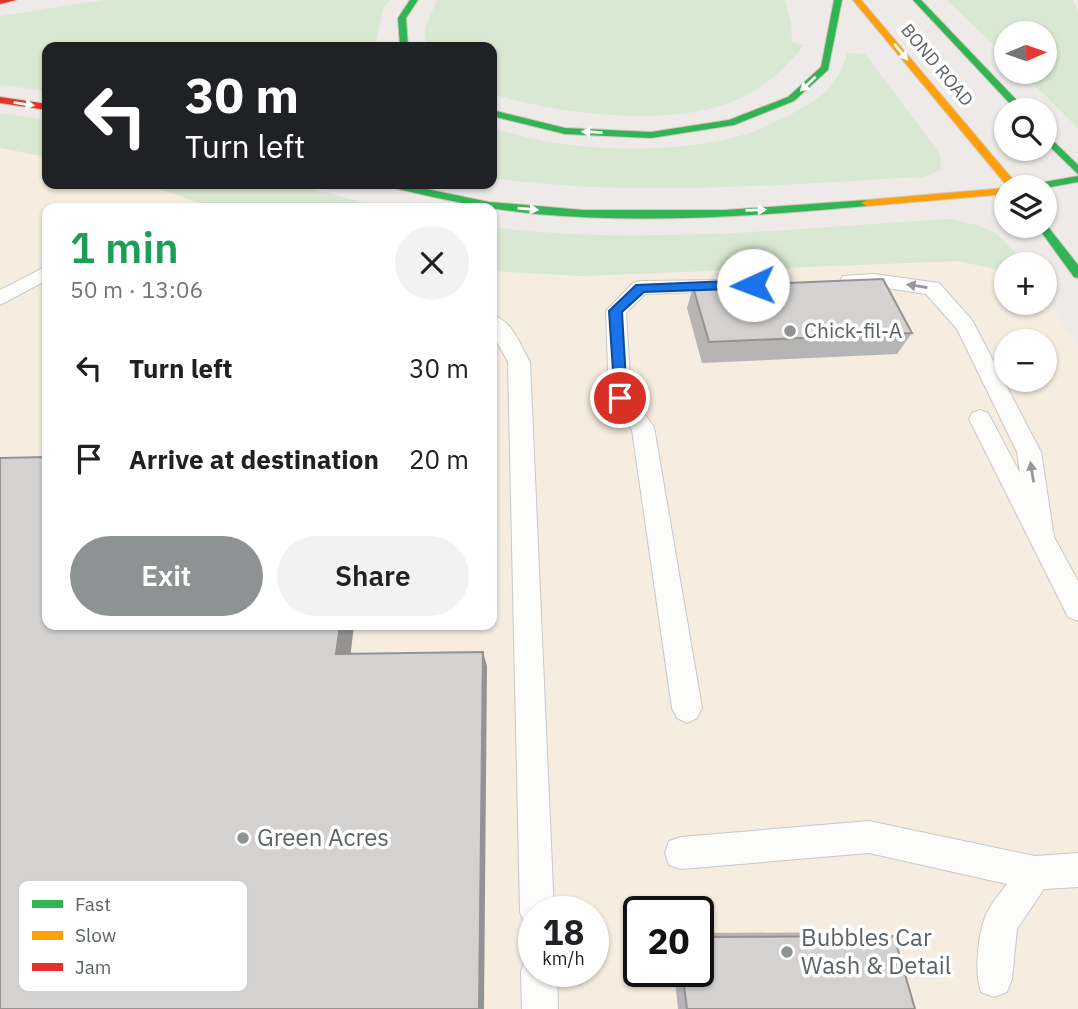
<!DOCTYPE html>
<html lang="en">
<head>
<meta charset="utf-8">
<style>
	:root { --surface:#fff; --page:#f2f2f2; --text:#202124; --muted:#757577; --accent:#8f9292 }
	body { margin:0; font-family:"IBM Plex Sans",sans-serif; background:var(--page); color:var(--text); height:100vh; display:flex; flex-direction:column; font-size:26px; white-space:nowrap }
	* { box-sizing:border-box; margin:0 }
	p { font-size:23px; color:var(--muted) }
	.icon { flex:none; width:38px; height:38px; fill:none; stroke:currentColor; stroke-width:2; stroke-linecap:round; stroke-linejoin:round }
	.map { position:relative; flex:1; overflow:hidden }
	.panel { position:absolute; left:42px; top:203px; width:455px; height:427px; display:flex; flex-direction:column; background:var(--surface); border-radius:14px; box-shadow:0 2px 5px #0004 }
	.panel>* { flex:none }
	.banner { position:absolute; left:42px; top:42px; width:455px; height:147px; border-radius:14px; box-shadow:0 2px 5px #0004; background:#202124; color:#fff; overflow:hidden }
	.needle { width:46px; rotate:88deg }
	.controls { position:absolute; left:994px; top:21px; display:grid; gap:14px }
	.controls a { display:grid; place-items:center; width:63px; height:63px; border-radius:50%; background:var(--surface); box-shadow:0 2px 5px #0004; font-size:35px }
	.speed { position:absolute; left:518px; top:896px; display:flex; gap:14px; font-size:35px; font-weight:700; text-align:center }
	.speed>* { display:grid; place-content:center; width:91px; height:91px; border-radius:50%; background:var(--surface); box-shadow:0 2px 5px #0004; line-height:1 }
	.speed small { font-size:18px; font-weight:400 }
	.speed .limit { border:4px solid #111; border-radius:10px; background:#fff; color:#111 }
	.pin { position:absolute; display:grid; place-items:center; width:60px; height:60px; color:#fff; margin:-30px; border:4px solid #fff; border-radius:50%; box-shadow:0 2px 7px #0007 }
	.me { position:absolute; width:77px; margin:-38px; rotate:268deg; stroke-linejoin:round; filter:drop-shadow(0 0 5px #0008) }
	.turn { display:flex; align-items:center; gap:24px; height:147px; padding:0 28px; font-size:32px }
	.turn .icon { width:91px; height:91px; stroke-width:2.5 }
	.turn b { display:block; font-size:49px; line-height:60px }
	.round { display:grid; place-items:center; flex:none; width:74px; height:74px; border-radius:37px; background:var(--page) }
	.head { display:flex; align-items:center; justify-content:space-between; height:119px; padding:0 28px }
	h1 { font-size:42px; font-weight:600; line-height:52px; color:#1e9e55 }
	.action { display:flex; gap:14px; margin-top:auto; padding:14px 28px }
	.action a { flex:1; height:80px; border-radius:42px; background:var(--accent); color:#fff; font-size:28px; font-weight:600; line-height:80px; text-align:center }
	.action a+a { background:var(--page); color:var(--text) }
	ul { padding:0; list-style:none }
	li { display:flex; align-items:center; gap:21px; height:91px; padding:0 28px }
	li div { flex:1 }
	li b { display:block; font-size:26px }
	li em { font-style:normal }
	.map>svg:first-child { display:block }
</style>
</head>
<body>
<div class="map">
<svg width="1078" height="1009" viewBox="0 0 1078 1009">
	<rect width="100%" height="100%" fill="#edeae7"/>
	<!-- commercial -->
	<path fill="#f6ede0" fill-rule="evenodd" d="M0,148L47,157V184H144L215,208H47V625H492V271L583,276L957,261L1006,271V303H1045V296L1078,347V1009H0ZM1006,341H1045V380H1006ZM534,912H593V971H534ZM639,912H698V971H639Z"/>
	<!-- green -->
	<g fill="#d9e8d2">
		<polygon points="105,0 390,0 383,9 376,44 378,47 47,47 47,91 0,85 0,16"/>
		<path d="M437,0H785L791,23L792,42L804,45C786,68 766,86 739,99C674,129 558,114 492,94V47L426,45L425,28Z"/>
		<polygon points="947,0 1073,0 1078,10 1078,128 1021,72 1045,72 1045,33 1006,33 1006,57"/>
		<path d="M847,53L865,54L938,151L941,160L940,170L924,177C781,184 635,198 492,178V128C568,153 676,157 753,132C764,128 776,121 787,116C815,103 840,85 847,53Z"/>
		<polygon points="0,113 47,120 47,157 0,148"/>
		<polygon points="144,184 294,184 383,208 215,208"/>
		<path d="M949,219C990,227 999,230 1023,264H1006V271L957,261L583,276L492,271V227C643,246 797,228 949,219Z"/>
	</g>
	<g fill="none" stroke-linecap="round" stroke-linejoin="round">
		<!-- lane casing -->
		<g stroke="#c8c8c8" stroke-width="2">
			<g id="lane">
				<polygon points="47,266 47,280 0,305 0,290"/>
				<polygon points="874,274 939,283 972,320 1041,452 1054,537 1078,581 1078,621 1068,617 969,419 972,413 980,410 988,413 1020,473 1017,452 957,329 926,294 874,286 843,286 840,281 843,276"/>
				<polygon points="726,280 733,281 736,286 733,291 645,294 626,313 631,396 654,427 702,708 697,718 687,723 677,718 672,708 632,430 609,398 606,311 633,283 640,281"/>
				<path d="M492,315C513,321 520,345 530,362L554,912H534V928L525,924L520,912L508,362L492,333Z"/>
				<path d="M869,821L1035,856L1078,853V887L1044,889L1017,929L1012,979L1007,992L994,997L981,992C974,974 978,928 988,911C993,901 1001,892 1007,884L869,853L681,869L669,865L665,853L669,841L681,837Z"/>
				<polygon points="534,955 534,971 557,971 558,1009 522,1009 521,971 526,958"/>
			</g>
		</g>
		<!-- fast casing -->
		<g stroke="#d4c6b5" stroke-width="2">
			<g id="fast">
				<polygon points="410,0 418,0 406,18 408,47 400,47 398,18"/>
				<polygon points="834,0 842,0 828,70 794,101 734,125 651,138 565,134 492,116 492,110 565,128 651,132 729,120 788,97 821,67"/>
				<polygon points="913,0 921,0 1026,110 1016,110"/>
				<polygon points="1045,133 1078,165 1078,174 1045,142"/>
				<polygon points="1078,176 1078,182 1045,188 1028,187 1033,184"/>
				<path d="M385,184H402L489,202L583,210H725L867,200L873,203L867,206C757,216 647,224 536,214C487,209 439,199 390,187Z"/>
				<polygon points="1045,223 1078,265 1078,278 1074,277 1037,226 1045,226"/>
			</g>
		</g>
		<!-- slow casing -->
		<g stroke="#d4c6b5" stroke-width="2">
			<g id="slow">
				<polygon points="853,0 861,0 1019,187 1008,187"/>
				<polygon points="1006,188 1006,194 867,206 861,203 867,200"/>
			</g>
		</g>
		<!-- jam casing -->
		<g stroke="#d4c6b5" stroke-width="2">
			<g id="jam">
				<polygon points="0,0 16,0 0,4"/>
				<polygon points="0,97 47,104 47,110 0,103"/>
			</g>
		</g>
		<!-- lane -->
		<use href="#lane" fill="#fcfcfb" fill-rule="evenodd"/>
		<!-- fast -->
		<use href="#fast" fill="#30b455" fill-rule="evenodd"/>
		<!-- slow -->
		<use href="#slow" fill="#ff9f0a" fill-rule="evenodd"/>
		<!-- jam -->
		<use href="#jam" fill="#e5322d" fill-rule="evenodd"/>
	</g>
	<!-- wall -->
	<g fill="#b6b5b4">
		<polygon points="693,287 912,333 897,354 702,363 687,308"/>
		<polygon points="871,932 894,936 915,1009 678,1009 674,971 698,971 698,933"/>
	</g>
	<!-- shaded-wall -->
	<g fill="#949392">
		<polygon points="340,625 354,625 349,668 336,654"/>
		<polygon points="483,652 487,666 484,1009 479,1009"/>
	</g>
	<!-- building -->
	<g fill="#d4d2d1" stroke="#949392" stroke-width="2">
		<polygon points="883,279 912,333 709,342 693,287"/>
		<polygon points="47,457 47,625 340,625 336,654 483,652 479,1009 0,1009 0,458"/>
		<polygon points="894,936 915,1009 687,1009 682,971 698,971 698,937"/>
	</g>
	<!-- one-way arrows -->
	<defs><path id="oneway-solid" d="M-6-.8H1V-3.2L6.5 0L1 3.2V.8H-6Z" transform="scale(1.75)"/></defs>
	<g fill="#fff">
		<use href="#oneway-solid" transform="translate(901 52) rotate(50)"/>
		<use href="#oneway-solid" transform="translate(808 84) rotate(137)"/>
		<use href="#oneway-solid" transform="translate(24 104) rotate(9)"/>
		<use href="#oneway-solid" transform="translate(592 132) rotate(-177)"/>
		<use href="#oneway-solid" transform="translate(528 209) rotate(5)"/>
		<use href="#oneway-solid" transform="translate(756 210) rotate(-2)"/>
	</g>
	<g fill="#94989a">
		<use href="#oneway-solid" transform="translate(917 286) rotate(-171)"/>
		<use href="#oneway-solid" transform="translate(1032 472) rotate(-99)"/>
	</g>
	<!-- route -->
	<polygon fill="#1a73e8" stroke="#114b97" stroke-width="2" points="753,280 758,282 758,288 644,292 622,312 627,398 625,402 615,402 609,311 636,285"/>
	<!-- markers -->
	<g fill="#8f9292" stroke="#fff" stroke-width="2.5">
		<circle cx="790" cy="331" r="7"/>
		<circle cx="243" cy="838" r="7"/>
		<circle cx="787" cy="952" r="7"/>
	</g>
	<g text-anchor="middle" stroke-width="7" stroke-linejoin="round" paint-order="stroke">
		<!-- far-street labels -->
		<g font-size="18" fill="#5c6265" stroke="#fff">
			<text transform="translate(937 65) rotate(50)" y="6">BOND ROAD</text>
		</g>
		<!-- poi labels -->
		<g font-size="21" fill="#5c6265" stroke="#fff" text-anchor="start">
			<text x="804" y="338">Chick-fil-A</text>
		</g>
		<!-- near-poi labels -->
		<g font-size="24" fill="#5c6265" stroke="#fff" text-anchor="start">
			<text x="257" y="846">Green Acres</text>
			<text x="801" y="946">Bubbles Car<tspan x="801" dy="28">Wash &amp; Detail</tspan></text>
		</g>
	</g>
	<!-- legend -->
	<rect x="18" y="880" width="230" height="112" rx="10" fill="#fff" stroke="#ced0d1" stroke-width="2"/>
	<rect x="32" y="900" width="31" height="8" fill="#30b455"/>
	<rect x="32" y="931" width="31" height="9" fill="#ff9f0a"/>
	<rect x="32" y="963" width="31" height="8" fill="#e5322d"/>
	<g font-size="19" fill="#5c6265">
		<text x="75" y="911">Fast</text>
		<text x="75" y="942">Slow</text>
		<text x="75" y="974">Jam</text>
	</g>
</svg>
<div class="controls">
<a><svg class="needle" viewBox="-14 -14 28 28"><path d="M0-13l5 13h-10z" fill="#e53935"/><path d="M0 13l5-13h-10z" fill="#757577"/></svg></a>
<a><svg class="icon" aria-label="search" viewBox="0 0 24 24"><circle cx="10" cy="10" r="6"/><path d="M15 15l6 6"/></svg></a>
<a><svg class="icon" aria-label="layers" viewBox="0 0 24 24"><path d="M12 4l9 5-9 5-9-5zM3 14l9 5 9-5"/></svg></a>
<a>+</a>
<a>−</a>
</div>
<div class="speed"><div>18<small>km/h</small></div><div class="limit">20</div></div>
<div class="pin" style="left:620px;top:398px;background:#d93025"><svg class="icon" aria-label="arrive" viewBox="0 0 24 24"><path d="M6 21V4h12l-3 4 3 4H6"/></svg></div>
<svg class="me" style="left:753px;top:285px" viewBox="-20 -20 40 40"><circle r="19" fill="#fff"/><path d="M0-13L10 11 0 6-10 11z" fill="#1a73e8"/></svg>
<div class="banner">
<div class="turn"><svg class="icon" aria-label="left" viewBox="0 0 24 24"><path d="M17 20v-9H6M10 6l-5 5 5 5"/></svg><div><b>30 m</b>Turn left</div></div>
</div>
<section class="panel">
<div class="head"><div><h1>1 min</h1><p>50 m · 13:06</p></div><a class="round"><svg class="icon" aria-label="close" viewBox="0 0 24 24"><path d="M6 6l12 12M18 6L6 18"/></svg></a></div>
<ul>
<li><svg class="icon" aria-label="left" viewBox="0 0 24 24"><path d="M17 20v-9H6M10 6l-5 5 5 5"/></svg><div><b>Turn left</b></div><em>30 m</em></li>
<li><svg class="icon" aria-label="arrive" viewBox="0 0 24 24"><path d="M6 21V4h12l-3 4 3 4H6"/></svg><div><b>Arrive at destination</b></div><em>20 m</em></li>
</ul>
<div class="action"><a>Exit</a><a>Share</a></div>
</section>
</div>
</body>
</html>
